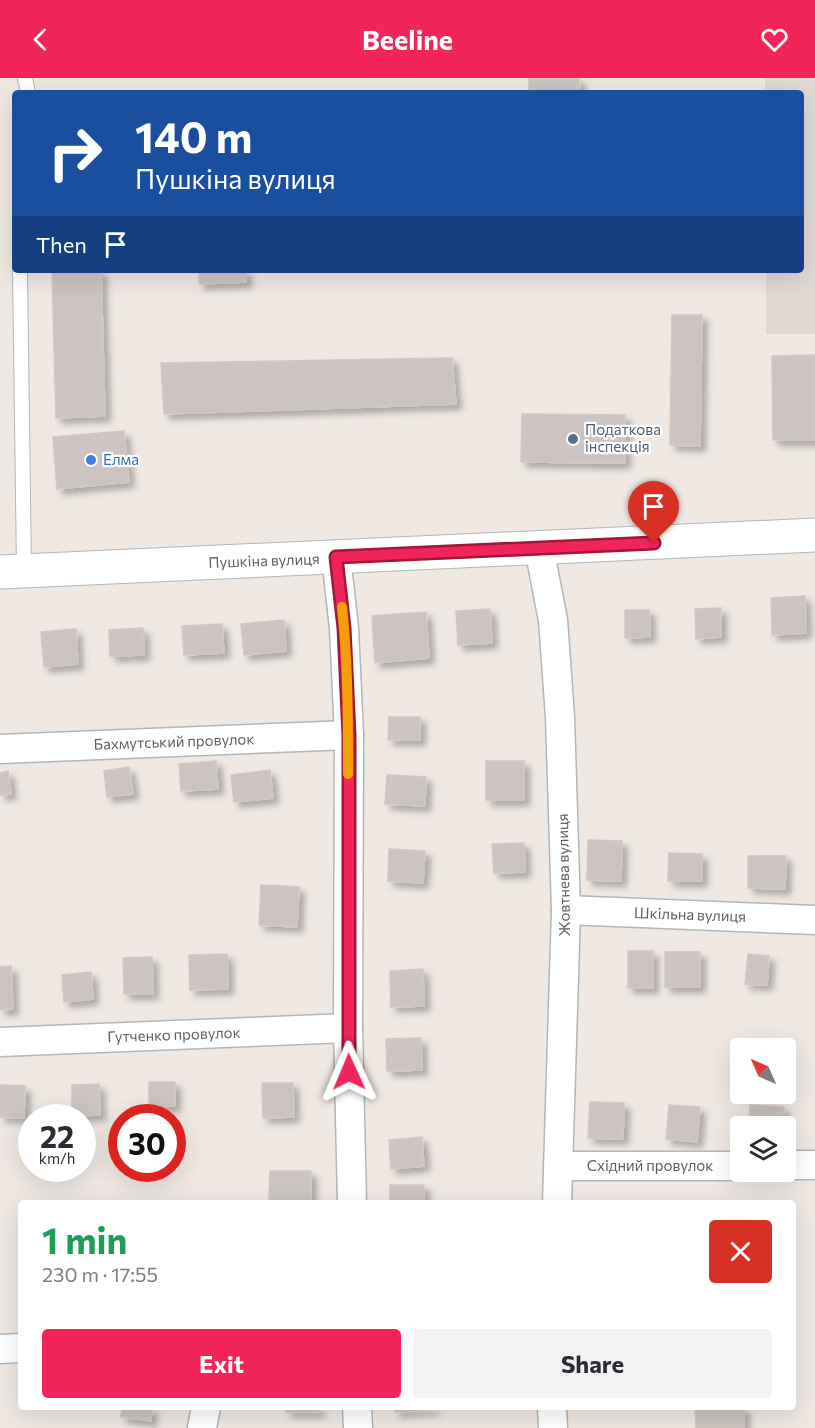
<!DOCTYPE html>
<html lang="en">
<head>
<meta charset="utf-8">
<style>
	:root { --surface:#fff; --page:#f2f2f3; --text:#2b2b33; --muted:#7c7c81; --accent:#f2255a }
	body { margin:0; font-family:Commissioner,sans-serif; background:var(--page); color:var(--text); height:100vh; display:flex; flex-direction:column; font-size:22px; white-space:nowrap }
	* { box-sizing:border-box; margin:0 }
	p { font-size:20px; color:var(--muted) }
	.icon { flex:none; width:33px; height:33px; fill:none; stroke:currentColor; stroke-width:2; stroke-linecap:round; stroke-linejoin:round }
	.map { position:relative; flex:1; overflow:hidden }
	.drawer { position:absolute; left:18px; top:1122px; width:778px; height:210px; display:flex; flex-direction:column; background:var(--surface); border-radius:6px; box-shadow:0 6px 24px #0002 }
	.drawer>* { flex:none }
	.hud { position:absolute; left:12px; top:12px; width:792px; height:183px; border-radius:6px; box-shadow:0 6px 24px #0002; background:#1a4fa0; color:#fff; overflow:hidden }
	.needle { width:39px; rotate:315deg }
	.fabs { position:absolute; left:730px; top:960px; display:grid; gap:12px }
	.fabs a { display:grid; place-items:center; width:66px; height:66px; border-radius:6px; background:var(--surface); box-shadow:0 6px 24px #0002; font-size:30px }
	.speed { position:absolute; left:18px; top:1026px; display:flex; gap:12px; font-size:30px; font-weight:700; text-align:center }
	.speed>* { display:grid; place-content:center; width:78px; height:78px; border-radius:50%; background:var(--surface); box-shadow:0 6px 24px #0002; line-height:1 }
	.speed small { font-size:15px; font-weight:400 }
	.speed .limit { border:9px solid #d22; background:#fff; color:#111 }
	.pin { position:absolute; display:grid; place-items:center; width:51px; height:51px; color:#fff; margin:-62px -26px; border-radius:50% 50% 50% 0; rotate:-45deg; box-shadow:0 0 6px #0007 }
	.pin .icon { rotate:45deg }
	.me { position:absolute; width:66px; margin:-33px; rotate:359deg; stroke-linejoin:round; filter:drop-shadow(0 0 4px #0008) }
	.turn { display:flex; align-items:center; gap:21px; height:126px; padding:0 24px; font-size:27px }
	.turn .icon { width:78px; height:78px; stroke-width:2.5 }
	.turn b { display:block; font-size:42px; line-height:51px }
	.then { display:flex; align-items:center; height:57px; padding:0 24px; background:#0003; gap:12px; font-size:22px }
	.round { display:grid; place-items:center; flex:none; width:63px; height:63px; border-radius:6px; background:var(--page) }
	.summary { display:flex; align-items:center; justify-content:space-between; height:102px; padding:0 24px }
	h1 { font-size:36px; font-weight:700; line-height:45px; color:#1e9e55 }
	.primary-button { display:flex; gap:12px; margin-top:auto; padding:12px 24px }
	.primary-button a { flex:1; height:69px; border-radius:6px; background:var(--accent); color:#fff; font-size:24px; font-weight:700; line-height:69px; text-align:center }
	.primary-button a+a { background:var(--page); color:var(--text) }
	header { display:flex; justify-content:space-between; align-items:center; height:78px; padding:0 24px; background:var(--accent); color:#fff; font-size:27px; font-weight:700 }
	.map>svg:first-child { display:block }
</style>
</head>
<body>
<header><svg class="icon" aria-label="back" viewBox="0 0 24 24"><path d="M15 5l-7 7 7 7"/></svg>Beeline<svg class="icon" aria-label="heart" viewBox="0 0 24 24"><path d="M12 20l-8-8c-3-5 5-10 8-4 3-6 11-1 8 4z"/></svg></header>
<div class="map">
<svg width="815" height="1350" viewBox="0 0 815 1350">
	<defs>
		<filter id="shadow"><feDropShadow dx="5.5" dy="5.5" stdDeviation="3" flood-color="#0004"/></filter>
	</defs>
	<rect width="100%" height="100%" fill="#efe8e3"/>
	<!-- education -->
	<polygon fill="#e1d9d3" points="765,0 815,0 815,256 766,256 766,192 801,192 801,15 765,15"/>
	<!-- building -->
	<g fill="#cbc4c2" stroke="#d3c7c1" stroke-width="1.5" filter="url(#shadow)">
		<polygon points="529,0 579,0 580,15 529,15"/>
		<polygon points="52,192 101,192 105,338 56,340"/>
		<polygon points="199,192 246,192 246,204 199,206"/>
		<polygon points="672,237 702,237 700,368 670,367"/>
		<polygon points="815,277 815,362 773,362 772,278"/>
		<polygon points="452,280 456,326 164,336 161,285"/>
		<polygon points="522,336 625,337 625,385 521,384"/>
		<polygon points="124,353 129,404 57,411 53,359"/>
		<polygon points="805,518 806,555 772,557 771,520"/>
		<polygon points="721,530 721,559 696,561 695,531"/>
		<polygon points="490,531 492,565 458,567 456,533"/>
		<polygon points="625,532 649,532 650,559 625,560"/>
		<polygon points="426,534 429,580 375,585 372,538"/>
		<polygon points="284,542 286,573 244,577 241,546"/>
		<polygon points="222,546 224,575 184,577 182,548"/>
		<polygon points="143,550 144,577 110,578 109,552"/>
		<polygon points="76,551 78,586 44,589 41,554"/>
		<polygon points="389,639 420,639 420,662 388,662"/>
		<polygon points="216,683 218,711 181,713 179,686"/>
		<rect x="486" y="683" width="38" height="39"/>
		<polygon points="129,689 133,716 107,719 104,693"/>
		<polygon points="270,692 273,720 234,724 231,697"/>
		<polygon points="8,693 11,716 0,717 0,695"/>
		<polygon points="387,697 426,699 425,728 385,726"/>
		<polygon points="588,762 622,763 621,803 587,802"/>
		<polygon points="524,765 525,794 494,795 492,766"/>
		<polygon points="389,771 425,773 423,805 388,803"/>
		<polygon points="669,775 702,776 702,803 668,803"/>
		<polygon points="748,778 786,778 785,811 748,810"/>
		<polygon points="261,807 299,809 297,849 259,847"/>
		<rect x="628" y="873" width="25" height="37"/>
		<rect x="665" y="874" width="35" height="35"/>
		<polygon points="227,876 228,911 190,912 189,877"/>
		<polygon points="748,876 769,878 767,907 745,906"/>
		<polygon points="152,879 153,916 124,916 123,880"/>
		<polygon points="11,888 13,931 0,932 0,889"/>
		<polygon points="423,891 424,928 391,929 390,893"/>
		<polygon points="91,894 93,921 64,924 62,897"/>
		<polygon points="421,960 422,992 387,993 386,961"/>
		<polygon points="149,1004 175,1004 175,1028 149,1029"/>
		<polygon points="262,1005 293,1005 294,1039 263,1040"/>
		<polygon points="99,1006 100,1037 72,1038 72,1007"/>
		<polygon points="0,1007 25,1008 24,1040 0,1039"/>
		<polygon points="590,1024 624,1025 623,1061 588,1060"/>
		<polygon points="669,1027 700,1029 697,1064 666,1061"/>
		<polygon points="750,1027 784,1029 782,1048 749,1048"/>
		<polygon points="422,1059 424,1088 391,1091 389,1062"/>
		<polygon points="270,1093 311,1093 311,1123 269,1122"/>
		<rect x="390" y="1107" width="34" height="18"/>
		<polygon points="122,1329 152,1329 151,1343 121,1339"/>
		<rect x="286" y="1329" width="33" height="5"/>
		<polygon points="395,1329 434,1329 434,1331 395,1334"/>
		<polygon points="695,1329 744,1329 744,1350 696,1350"/>
	</g>
	<g fill="none" stroke-linecap="round" stroke-linejoin="round">
		<!-- lane casing -->
		<g stroke="#b0b6b9" stroke-width="16">
			<g id="lane">
				<polyline points="25,0 28,15"/>
				<polyline points="20,192 24,493"/>
			</g>
		</g>
		<!-- street casing -->
		<g stroke="#b0b6b9" stroke-width="31">
			<g id="street">
				<polyline points="539,470 553,542 560,639 566,832 557,1125"/>
				<polyline points="336,479 344,550 349,657 348,950 352,1125"/>
				<polyline points="0,671 349,657"/>
				<polyline points="566,832 815,842"/>
				<polyline points="0,964 348,950"/>
				<polyline points="786,1087 815,1087"/>
				<polyline points="559,1088 741,1088"/>
				<polyline points="0,1271 21,1270"/>
				<polyline points="357,1329 358,1350"/>
				<polyline points="552,1329 553,1350"/>
				<polyline points="202,1350 206,1329"/>
			</g>
		</g>
		<!-- secondary casing -->
		<g stroke="#afb6b9" stroke-width="35">
			<polyline id="secondary" points="0,494 815,457"/>
		</g>
		<!-- lane -->
		<use href="#lane" stroke="#fff" stroke-width="14"/>
		<!-- street -->
		<use href="#street" stroke="#fff" stroke-width="28"/>
		<!-- secondary -->
		<use href="#secondary" stroke="#fff" stroke-width="33"/>
	</g>
	<g fill="none" stroke-linecap="round" stroke-linejoin="round">
		<!-- route casing -->
		<g stroke="#9d183a" stroke-width="15">
			<polyline id="route" points="349,994 349,657 344,550 336,479 654,465"/>
		</g>
		<!-- route -->
		<use href="#route" stroke="#f2255a" stroke-width="10"/>
		<!-- slow -->
		<path stroke="#f59e0b" stroke-width="10" d="M342,529C348,584 348,640 348,696"/>
	</g>
	<!-- markers -->
	<circle fill="#5c6f8a" stroke="#fff" stroke-width="2" cx="573" cy="361" r="6"/>
	<circle fill="#3f7fe0" stroke="#fff" stroke-width="2" cx="91" cy="382" r="6"/>
	<g text-anchor="middle" stroke-width="4.5" stroke-linejoin="round" paint-order="stroke">
		<!-- service labels -->
		<g font-size="15" fill="#4e5e75" stroke="#fff" text-anchor="start">
			<text x="585" y="357">Податкова<tspan x="585" dy="17">інспекція</tspan></text>
		</g>
		<!-- shop labels -->
		<g font-size="15" fill="#366cbe" stroke="#fff" text-anchor="start">
			<text x="103" y="387">Елма</text>
		</g>
		<!-- street labels -->
		<g font-size="15" fill="#5b6264" stroke="#fff">
			<text transform="translate(264 483) rotate(-2)" y="5">Пушкіна вулиця</text>
			<text transform="translate(174 664) rotate(-2)" y="5">Бахмутський провулок</text>
			<text transform="translate(564 797) rotate(-91)" y="5">Жовтнева вулиця</text>
			<text transform="translate(690 837) rotate(2)" y="5">Шкільна вулиця</text>
			<text transform="translate(174 957) rotate(-2)" y="5">Гутченко провулок</text>
			<text x="650" y="1093">Східний провулок</text>
		</g>
	</g>
</svg>
<div class="fabs">
<a><svg class="needle" viewBox="-14 -14 28 28"><path d="M0-13l5 13h-10z" fill="#e53935"/><path d="M0 13l5-13h-10z" fill="#7c7c81"/></svg></a>
<a><svg class="icon" aria-label="layers" viewBox="0 0 24 24"><path d="M12 4l9 5-9 5-9-5zM3 14l9 5 9-5"/></svg></a>
</div>
<div class="speed"><div>22<small>km/h</small></div><div class="limit">30</div></div>
<div class="pin" style="left:654px;top:465px;background:#d93025"><svg class="icon" aria-label="arrive" viewBox="0 0 24 24"><path d="M6 21V4h12l-3 4 3 4H6"/></svg></div>
<svg class="me" style="left:349px;top:994px" viewBox="-20 -20 40 40"><path d="M0-17L14 15 0 8-14 15z" fill="#f2255a" stroke="#fff" stroke-width="4"/></svg>
<div class="hud">
<div class="turn"><svg class="icon" aria-label="right" viewBox="0 0 24 24"><path d="M7 20v-9h11M14 6l5 5-5 5"/></svg><div><b>140 m</b>Пушкіна вулиця</div></div>
<div class="then">Then<svg class="icon" aria-label="arrive" viewBox="0 0 24 24"><path d="M6 21V4h12l-3 4 3 4H6"/></svg></div>
</div>
<section class="drawer">
<div class="summary"><div><h1>1 min</h1><p>230 m · 17:55</p></div><a class="round" style="background:#d93025;color:#fff"><svg class="icon" aria-label="close" viewBox="0 0 24 24"><path d="M6 6l12 12M18 6L6 18"/></svg></a></div>
<div class="primary-button"><a>Exit</a><a>Share</a></div>
</section>
</div>
</body>
</html>
